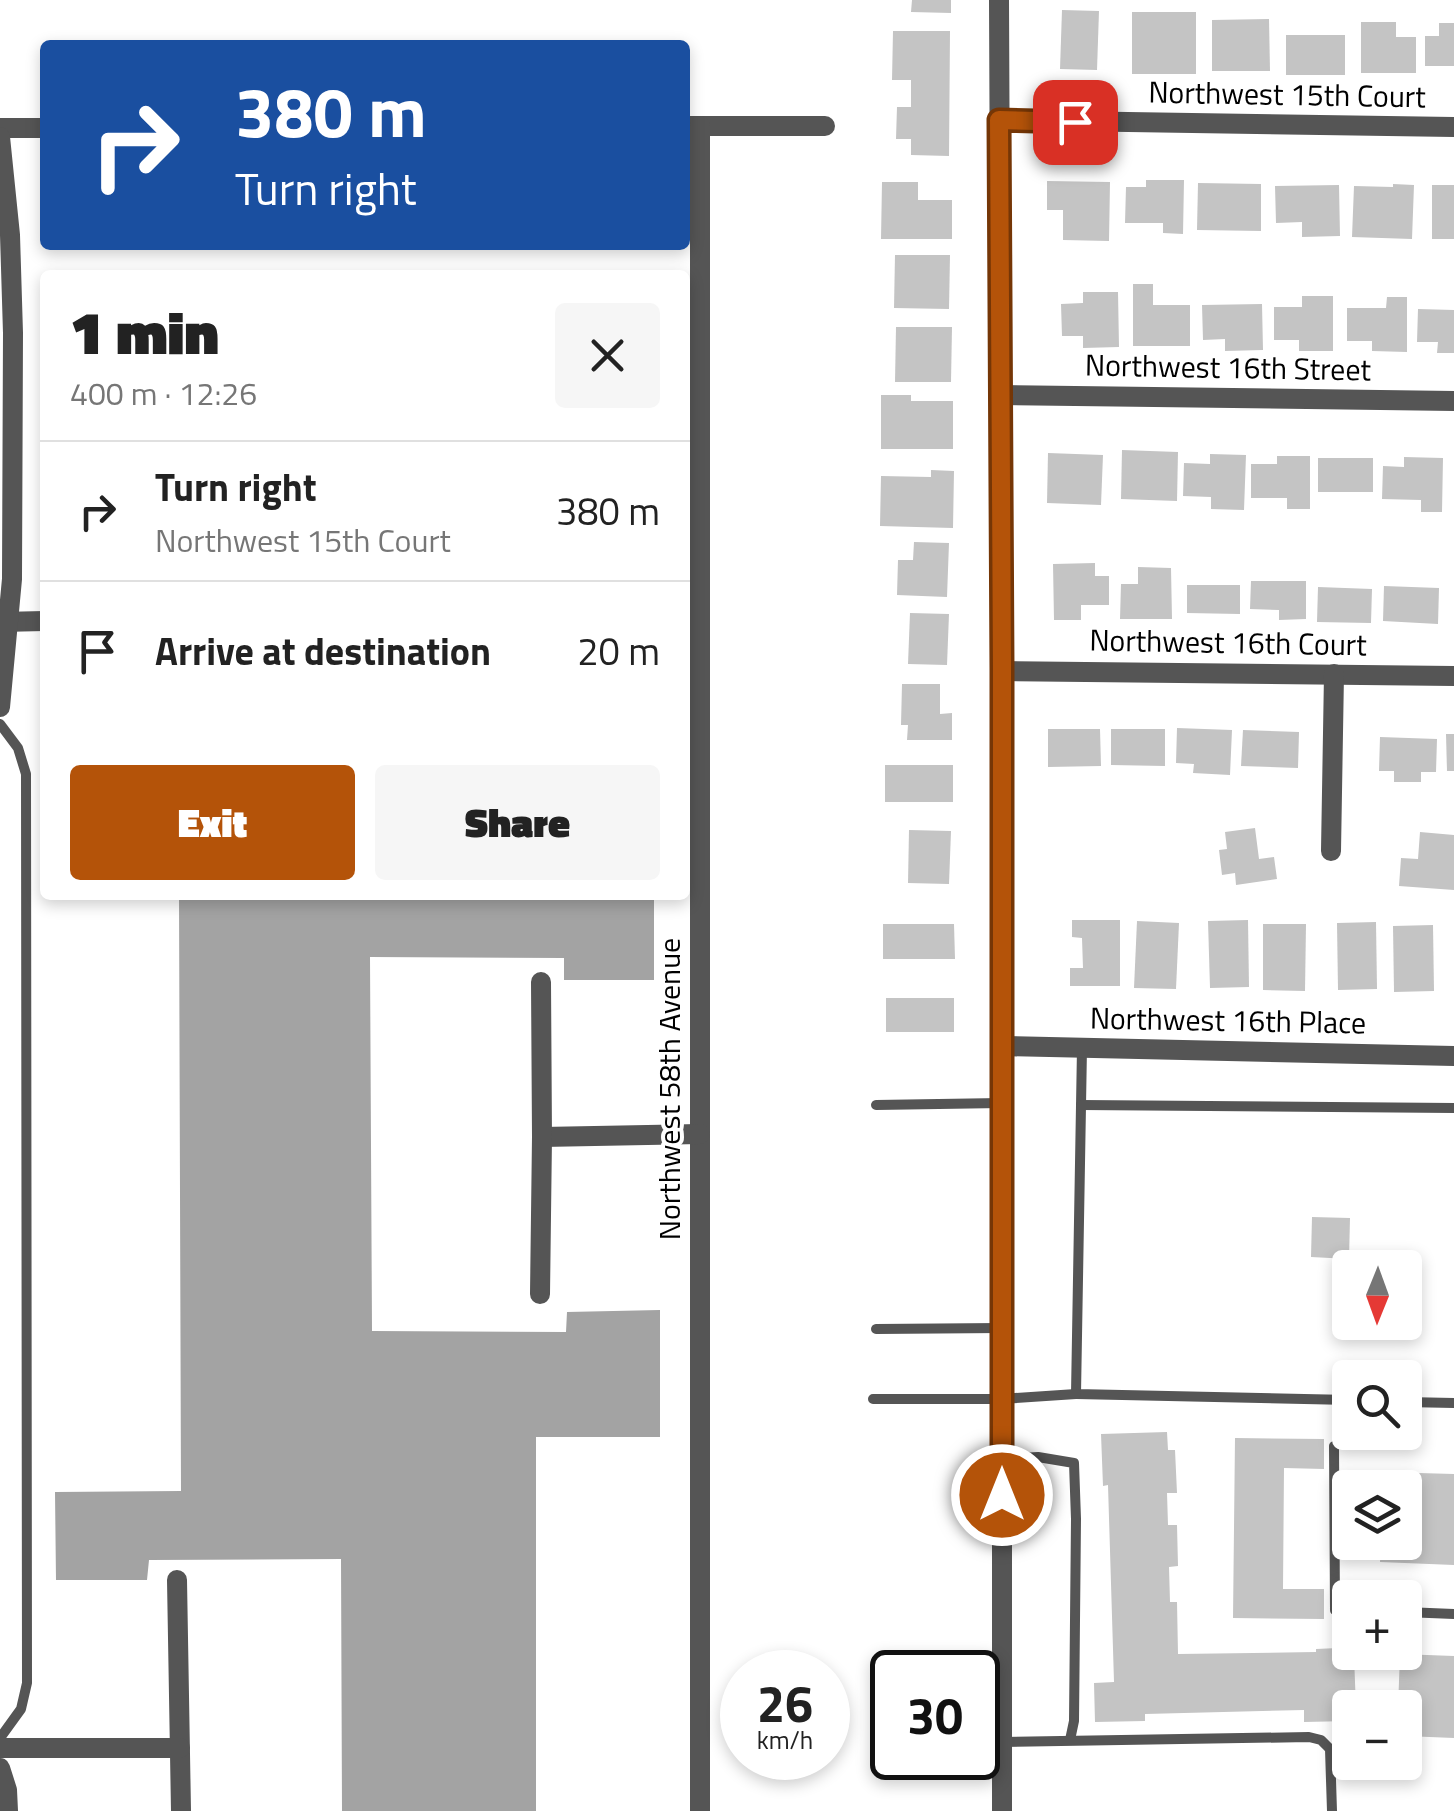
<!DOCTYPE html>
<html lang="en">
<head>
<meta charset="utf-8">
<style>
	:root { --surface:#fff; --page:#f6f6f6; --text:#222; --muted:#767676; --line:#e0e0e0; --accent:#b45309 }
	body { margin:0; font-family:"Titillium Web",sans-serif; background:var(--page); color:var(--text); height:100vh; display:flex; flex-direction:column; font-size:38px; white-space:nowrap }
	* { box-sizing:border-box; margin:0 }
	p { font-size:32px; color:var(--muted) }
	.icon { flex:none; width:55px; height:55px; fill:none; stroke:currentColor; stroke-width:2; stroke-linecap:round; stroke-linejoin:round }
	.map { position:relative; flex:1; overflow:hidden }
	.drawer { position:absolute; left:40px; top:270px; width:650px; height:630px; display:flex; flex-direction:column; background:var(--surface); border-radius:10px; box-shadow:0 5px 15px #0003 }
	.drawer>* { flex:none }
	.banner { position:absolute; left:40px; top:40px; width:650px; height:210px; border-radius:10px; box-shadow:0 5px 15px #0003; background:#1a4fa0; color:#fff; overflow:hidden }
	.needle { width:65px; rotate:181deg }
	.buttons { position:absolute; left:1332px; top:1250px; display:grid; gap:20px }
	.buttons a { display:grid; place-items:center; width:90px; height:90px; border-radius:10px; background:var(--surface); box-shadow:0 5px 15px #0003; font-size:50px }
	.speed { position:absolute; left:720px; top:1650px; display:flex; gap:20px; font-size:50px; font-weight:700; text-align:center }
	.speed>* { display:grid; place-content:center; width:130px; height:130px; border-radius:50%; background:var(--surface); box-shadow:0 5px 15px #0003; line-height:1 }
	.speed small { font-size:25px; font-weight:400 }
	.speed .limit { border:5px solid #111; border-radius:15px; background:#fff; color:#111 }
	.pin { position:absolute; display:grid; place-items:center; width:85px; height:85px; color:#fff; margin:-42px; border-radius:20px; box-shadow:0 5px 15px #0006 }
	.me { position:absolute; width:110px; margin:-55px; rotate:0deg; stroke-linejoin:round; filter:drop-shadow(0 0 8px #0008) }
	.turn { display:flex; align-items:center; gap:35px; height:210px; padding:0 30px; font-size:45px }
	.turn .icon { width:130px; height:130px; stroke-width:2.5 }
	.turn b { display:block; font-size:70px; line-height:85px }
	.round { display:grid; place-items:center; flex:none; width:105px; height:105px; border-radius:10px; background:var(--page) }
	.summary { display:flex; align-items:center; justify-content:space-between; height:170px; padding:0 30px }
	h1 { font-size:60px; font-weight:800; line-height:75px }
	.cta { display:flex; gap:20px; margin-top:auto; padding:20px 30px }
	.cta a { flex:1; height:115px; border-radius:10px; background:var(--accent); color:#fff; font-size:40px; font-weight:800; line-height:115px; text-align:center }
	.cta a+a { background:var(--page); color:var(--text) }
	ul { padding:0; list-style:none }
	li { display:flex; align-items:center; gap:30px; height:140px; padding:0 30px; border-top:2px solid var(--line) }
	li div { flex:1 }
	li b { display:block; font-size:38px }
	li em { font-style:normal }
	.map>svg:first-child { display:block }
</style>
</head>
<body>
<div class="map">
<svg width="1454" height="1811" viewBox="0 0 1454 1811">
	<rect width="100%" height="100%" fill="#fff"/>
	<!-- water -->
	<polygon fill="#a3a3a3" points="179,895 654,895 654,980 564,980 564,958 370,957 372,1331 566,1332 567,1312 660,1310 660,1437 536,1437 536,1811 342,1811 341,1559 149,1560 147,1580 56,1580 55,1492 181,1491"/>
	<!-- building -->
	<g fill="#c4c4c4">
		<polygon points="912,0 951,0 951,13 911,12"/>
		<polygon points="1062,10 1099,11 1097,70 1060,69"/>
		<rect x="1132" y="12" width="64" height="62"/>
		<polygon points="1269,19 1270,71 1212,71 1212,20"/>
		<polygon points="1361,22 1396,22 1396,37 1416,37 1416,73 1361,73"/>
		<polygon points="1439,23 1454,23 1454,66 1425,66 1425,36 1439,36"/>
		<polygon points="893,31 950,31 949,156 911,155 911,139 896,139 897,107 911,107 911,80 892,80"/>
		<rect x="1286" y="35" width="59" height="40"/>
		<polygon points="1146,180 1184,180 1183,234 1163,233 1163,223 1125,223 1126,187 1146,187"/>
		<polygon points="1047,181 1110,182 1109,241 1063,240 1063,210 1047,210"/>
		<polygon points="882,182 918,182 918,200 952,200 952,239 881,239"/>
		<polygon points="1198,183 1261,184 1261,231 1197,230"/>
		<polygon points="1393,184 1414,185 1412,239 1352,237 1354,186 1393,187"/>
		<polygon points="1339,185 1340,236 1302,237 1302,222 1276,223 1275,186"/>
		<rect x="1432" y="185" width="22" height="54"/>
		<polygon points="895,255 950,255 949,309 894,308"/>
		<polygon points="1133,284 1153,284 1153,305 1190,305 1190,346 1133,346"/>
		<polygon points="1083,292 1118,292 1119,347 1083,348 1083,336 1062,336 1061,304 1083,303"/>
		<polygon points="1302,296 1333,296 1333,351 1299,351 1299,340 1274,340 1274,307 1302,307"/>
		<polygon points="1387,297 1407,297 1407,352 1372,351 1372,341 1347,341 1347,308 1386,308"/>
		<polygon points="1262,304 1263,350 1225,351 1225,339 1203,340 1202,305"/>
		<polygon points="1418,309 1454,310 1454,353 1437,353 1438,342 1417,342"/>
		<polygon points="896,327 952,327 951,382 895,382"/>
		<polygon points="881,395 911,395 911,401 953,401 953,449 881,449"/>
		<polygon points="1122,450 1178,452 1177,501 1121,499"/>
		<polygon points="1048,453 1103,455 1101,505 1047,503"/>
		<polygon points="1210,454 1246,455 1244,510 1211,509 1211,497 1183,496 1184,463 1210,464"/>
		<polygon points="1277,456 1310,456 1310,509 1287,509 1287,498 1251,498 1251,464 1277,464"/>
		<polygon points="1404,457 1443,458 1442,512 1421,512 1421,500 1382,499 1383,466 1404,467"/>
		<rect x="1318" y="458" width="55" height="34"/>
		<polygon points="931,470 954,471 953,528 880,526 881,476 931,477"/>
		<polygon points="914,542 949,543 947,597 897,595 898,560 913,560"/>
		<polygon points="1095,563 1095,576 1109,576 1109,605 1081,605 1081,620 1054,620 1053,564"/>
		<polygon points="1138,567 1171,568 1172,619 1120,619 1121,584 1138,584"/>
		<polygon points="1251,581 1306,581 1306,619 1279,620 1279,610 1250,609"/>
		<polygon points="1187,585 1240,585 1240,614 1187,613"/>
		<polygon points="1384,586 1439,588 1438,624 1383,621"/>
		<polygon points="1318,587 1372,589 1371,623 1317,622"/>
		<polygon points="910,613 949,614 947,665 908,664"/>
		<polygon points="902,684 940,684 940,714 952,713 952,740 907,740 908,725 901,725"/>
		<polygon points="1177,728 1232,730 1230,775 1193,773 1194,764 1176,763"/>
		<polygon points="1048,729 1100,729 1101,766 1048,767"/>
		<polygon points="1111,729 1165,729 1165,766 1111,765"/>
		<polygon points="1243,730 1299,732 1298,768 1241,766"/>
		<polygon points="1446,734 1454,734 1454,771 1447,771"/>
		<polygon points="1380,737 1437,739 1436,772 1421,772 1421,782 1394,782 1394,771 1379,771"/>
		<rect x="885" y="765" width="68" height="37"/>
		<polygon points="1255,828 1259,859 1274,857 1277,879 1236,885 1235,873 1222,875 1219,850 1227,849 1225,832"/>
		<polygon points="909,830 951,831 949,884 908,883"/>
		<polygon points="1420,832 1454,835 1454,890 1399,886 1401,858 1418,859"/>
		<polygon points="1072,920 1120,920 1120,986 1070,986 1070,968 1083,968 1082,938 1072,937"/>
		<polygon points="1248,920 1249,987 1210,988 1208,921"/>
		<polygon points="1137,921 1179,923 1176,989 1134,988"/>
		<polygon points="1376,922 1377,989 1338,990 1337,923"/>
		<polygon points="883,924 954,924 955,959 883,959"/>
		<polygon points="1263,924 1306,924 1305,991 1263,990"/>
		<polygon points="1433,925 1434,991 1394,992 1393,926"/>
		<rect x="886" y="998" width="68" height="34"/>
		<polygon points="1312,1217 1350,1218 1349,1259 1311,1257"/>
		<polygon points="1167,1432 1168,1450 1175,1450 1177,1493 1167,1493 1168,1525 1177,1525 1178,1566 1169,1567 1170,1602 1177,1602 1178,1654 1316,1652 1316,1649 1338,1648 1338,1657 1354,1656 1356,1708 1350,1708 1350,1721 1304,1722 1304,1710 1145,1714 1145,1721 1095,1722 1094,1683 1114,1682 1108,1485 1103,1486 1101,1434"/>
		<polygon points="1235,1438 1324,1439 1324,1469 1284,1468 1283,1589 1324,1589 1324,1619 1233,1618"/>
		<polygon points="1383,1472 1454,1474 1454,1565 1380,1562 1381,1542 1405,1542 1405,1488 1383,1488"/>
		<polygon points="1400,1654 1454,1656 1454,1738 1405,1736 1405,1708 1398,1708"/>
	</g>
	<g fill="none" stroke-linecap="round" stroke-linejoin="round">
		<!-- service -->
		<g stroke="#555" stroke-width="10">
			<polyline points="0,724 18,748 26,774 27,1683 21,1709 0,1738"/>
			<polyline points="1082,1048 1076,1394 1350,1400"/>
			<polyline points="876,1105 1001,1103"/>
			<polyline points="1081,1105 1454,1108"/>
			<polyline points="876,1329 1001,1328"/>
			<polyline points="873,1399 1001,1399 1076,1394"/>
			<polyline points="1405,1402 1454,1403"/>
			<polyline points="1334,1446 1335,1610 1350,1611"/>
			<polyline points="1002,1459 1038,1457 1074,1463 1076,1519 1074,1721 1070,1740"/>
			<polyline points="1405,1612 1454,1614"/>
			<polyline points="1002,1742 1309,1737 1321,1740 1330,1749 1332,1811"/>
		</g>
		<!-- minor -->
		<g stroke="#555" stroke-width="20">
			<polyline points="999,0 1002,671 1002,1811"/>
			<polyline points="999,120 1454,127"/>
			<polyline points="685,126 825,126"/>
			<polyline points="700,126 700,1811"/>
			<polyline points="0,128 45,128"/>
			<polyline points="1000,395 1454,401"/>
			<polyline points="0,622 45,621"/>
			<polyline points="1002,671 1454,676"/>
			<polyline points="1331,851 1334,674"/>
			<polyline points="1001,1046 1454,1056"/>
			<polyline points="542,1137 700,1134"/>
			<polyline points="540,1294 542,1137 541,982"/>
			<polyline points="177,1580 181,1811"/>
			<polyline points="0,1748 180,1748"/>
		</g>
		<!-- tertiary -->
		<g stroke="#555" stroke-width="20">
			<polyline points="0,137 10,235 13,333 12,579 0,707"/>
			<polyline points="0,1768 7,1790 8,1811"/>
		</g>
	</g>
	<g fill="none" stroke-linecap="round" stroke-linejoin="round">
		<!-- route casing -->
		<g stroke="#753606" stroke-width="25">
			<polyline id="route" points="1002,1495 1002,671 999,120 1075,122"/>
		</g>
		<!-- route -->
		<use href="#route" stroke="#b45309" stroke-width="18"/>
	</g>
	<g text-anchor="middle" stroke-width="8" stroke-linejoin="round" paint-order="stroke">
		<!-- street labels -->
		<g font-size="30" fill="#000" stroke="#fff">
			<text transform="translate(1287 95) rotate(1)" y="10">Northwest 15th Court</text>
			<text transform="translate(1228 368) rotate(1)" y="10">Northwest 16th Street</text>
			<text transform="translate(1228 643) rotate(1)" y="10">Northwest 16th Court</text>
			<text transform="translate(1228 1021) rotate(1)" y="10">Northwest 16th Place</text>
			<text transform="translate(670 1089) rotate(-90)" y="10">Northwest 58th Avenue</text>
		</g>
	</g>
</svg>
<div class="buttons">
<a><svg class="needle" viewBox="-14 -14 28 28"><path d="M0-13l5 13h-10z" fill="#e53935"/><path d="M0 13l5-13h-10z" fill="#767676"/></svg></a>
<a><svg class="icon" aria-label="search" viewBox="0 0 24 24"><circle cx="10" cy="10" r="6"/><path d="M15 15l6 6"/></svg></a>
<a><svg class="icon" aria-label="layers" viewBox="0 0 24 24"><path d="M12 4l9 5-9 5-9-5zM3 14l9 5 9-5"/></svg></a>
<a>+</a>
<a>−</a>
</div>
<div class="speed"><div>26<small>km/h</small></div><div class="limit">30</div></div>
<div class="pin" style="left:1075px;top:122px;background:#d93025"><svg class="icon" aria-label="arrive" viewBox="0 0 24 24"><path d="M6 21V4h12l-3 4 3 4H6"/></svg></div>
<svg class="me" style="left:1002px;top:1495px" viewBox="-20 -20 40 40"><circle r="17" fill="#b45309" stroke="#fff" stroke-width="3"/><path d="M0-11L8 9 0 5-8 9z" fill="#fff"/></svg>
<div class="banner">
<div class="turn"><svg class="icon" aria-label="right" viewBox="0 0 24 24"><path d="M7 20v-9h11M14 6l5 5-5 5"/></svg><div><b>380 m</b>Turn right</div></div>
</div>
<section class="drawer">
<div class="summary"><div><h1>1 min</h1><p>400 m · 12:26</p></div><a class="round"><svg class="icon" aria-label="close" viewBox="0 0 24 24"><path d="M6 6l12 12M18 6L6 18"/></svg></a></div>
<ul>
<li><svg class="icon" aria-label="right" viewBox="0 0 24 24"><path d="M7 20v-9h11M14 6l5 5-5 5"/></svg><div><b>Turn right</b><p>Northwest 15th Court</p></div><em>380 m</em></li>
<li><svg class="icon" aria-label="arrive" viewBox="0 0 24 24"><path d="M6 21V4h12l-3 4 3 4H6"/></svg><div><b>Arrive at destination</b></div><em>20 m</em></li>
</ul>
<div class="cta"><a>Exit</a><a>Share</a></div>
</section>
</div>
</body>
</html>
